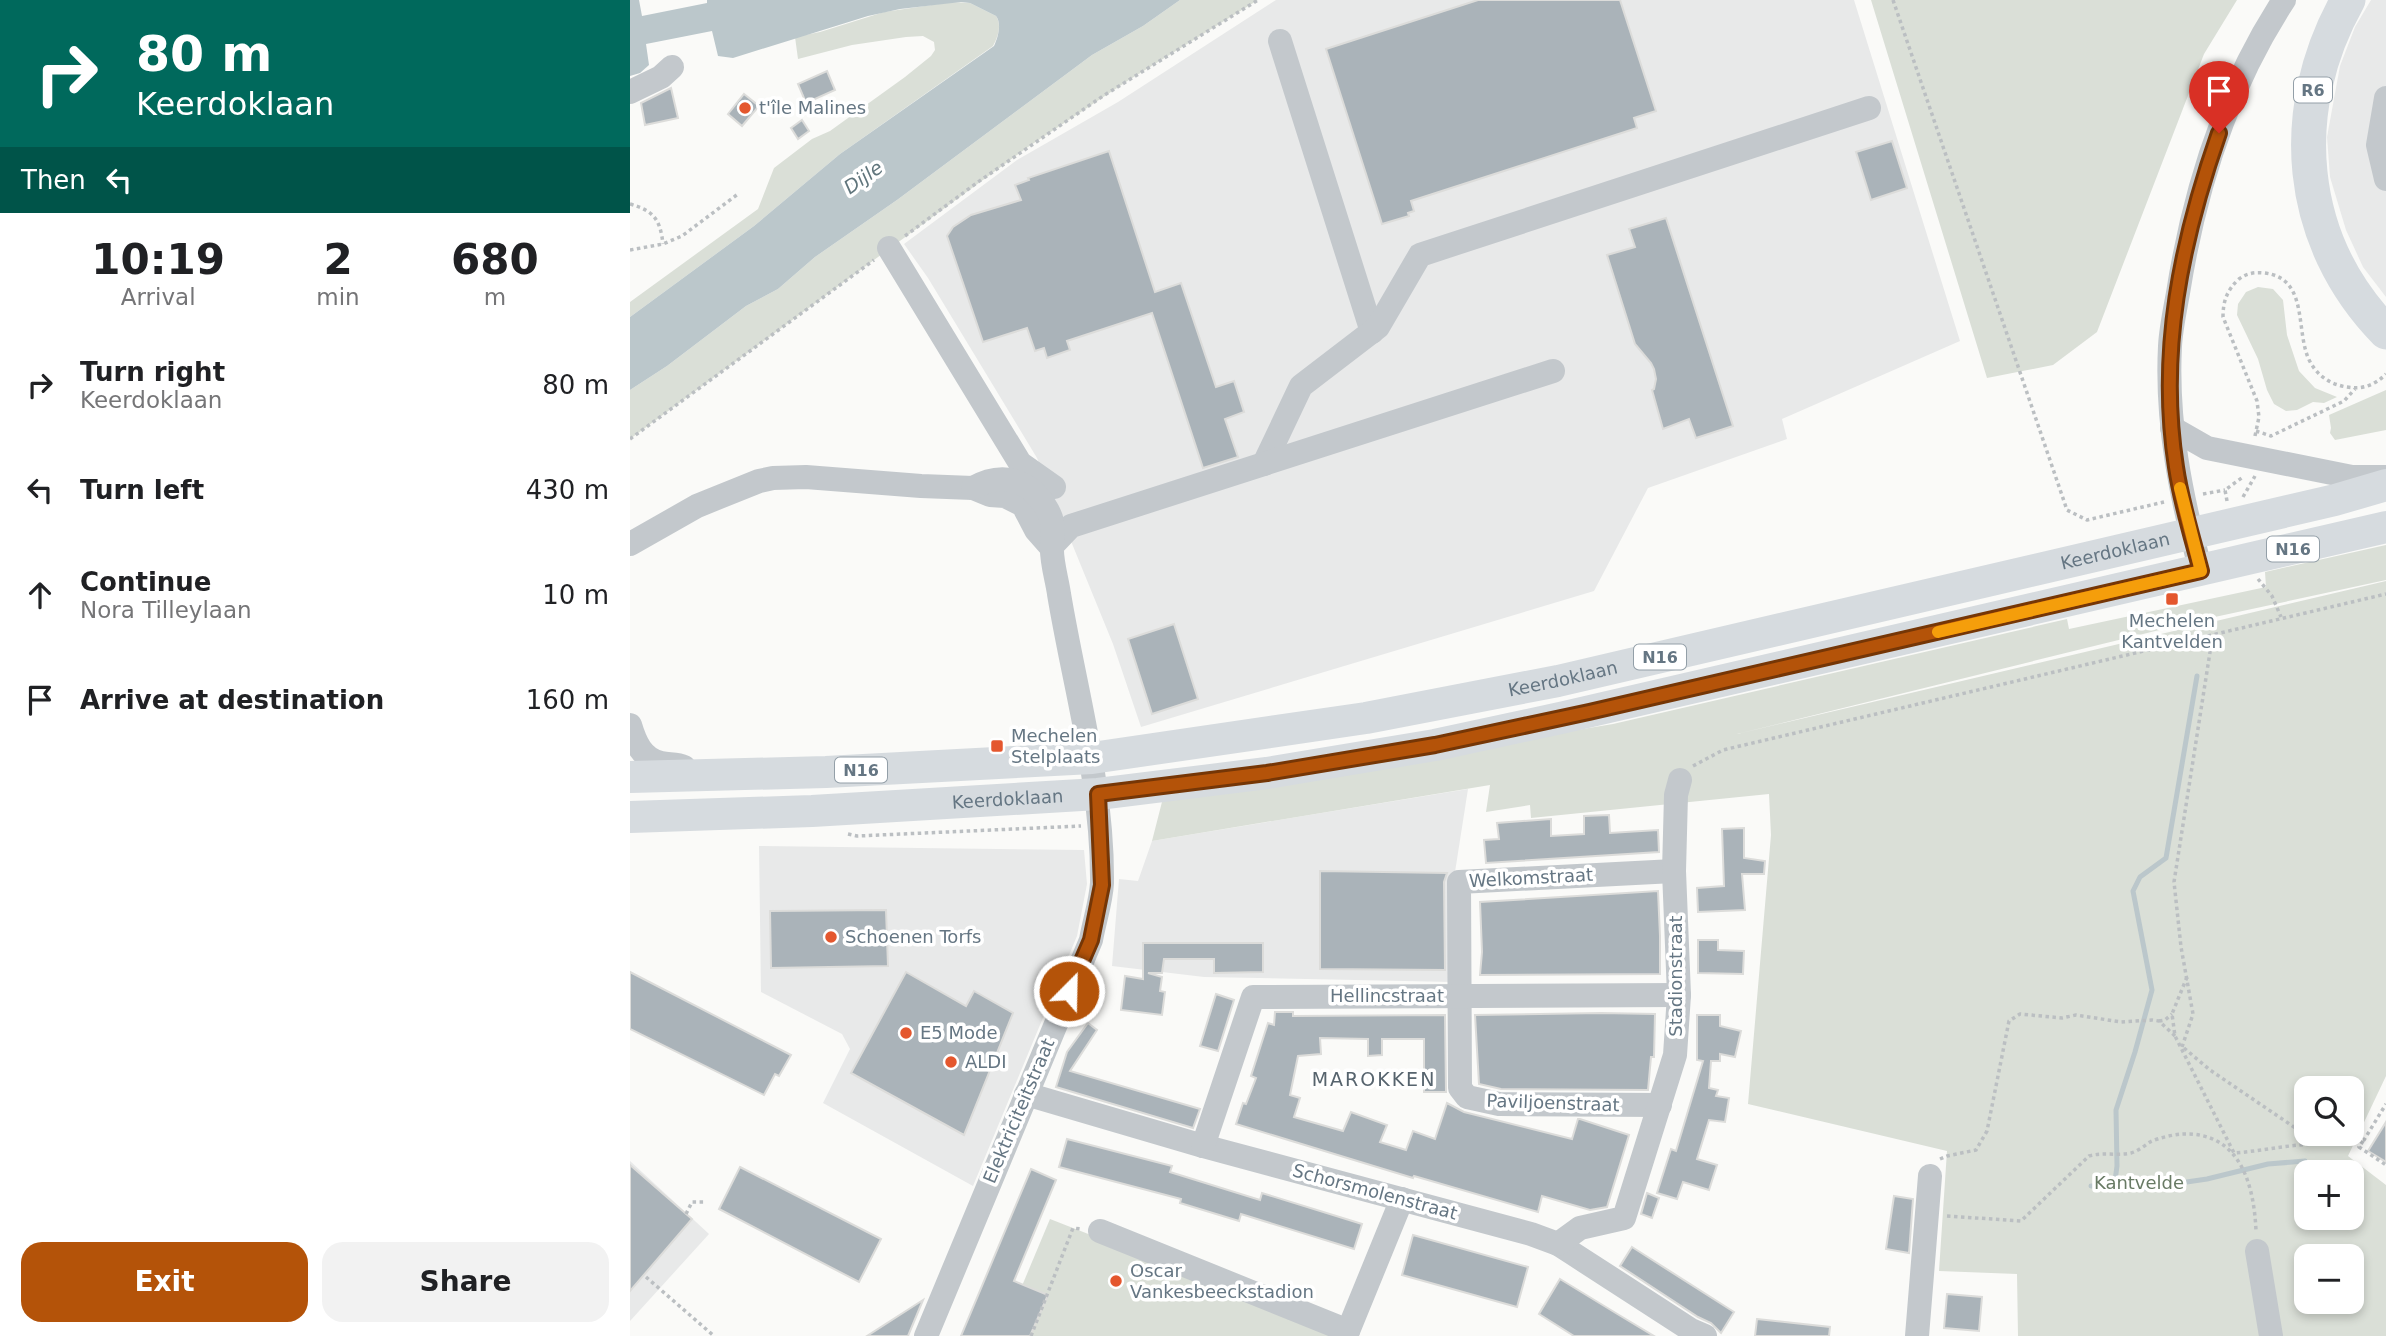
<!DOCTYPE html>
<html lang="en">
<head>
<meta charset="utf-8">
<style>
	:root { --surface:#fff; --page:#f2f2f2; --text:#202124; --muted:#757577; --accent:#b45309 }
	body { margin:0; font-family:"DejaVu Sans",sans-serif; background:var(--page); color:var(--text); height:100vh; display:flex; flex-direction:column; font-size:26px; white-space:nowrap }
	* { box-sizing:border-box; margin:0 }
	p { font-size:23px; color:var(--muted) }
	.icon { flex:none; width:38px; height:38px; fill:none; stroke:currentColor; stroke-width:2; stroke-linecap:round; stroke-linejoin:round }
	.map { position:relative; flex:1; overflow:hidden }
	.drawer { display:flex; flex-direction:column; background:var(--surface); width:630px }
	.drawer>* { flex:none }
	.guide { background:#00695c; color:#fff; overflow:hidden }
	.buttons { position:absolute; left:1664px; top:1076px; display:grid; gap:14px }
	.buttons a { display:grid; place-items:center; width:70px; height:70px; border-radius:14px; background:var(--surface); box-shadow:0 4px 10px #0003; font-size:35px }
	.pin { position:absolute; display:grid; place-items:center; width:60px; height:60px; color:#fff; margin:-72px -30px; border-radius:50% 50% 50% 0; rotate:-45deg; box-shadow:0 0 7px #0007 }
	.pin .icon { rotate:45deg }
	.me { position:absolute; width:77px; margin:-38px; rotate:23deg; stroke-linejoin:round; filter:drop-shadow(0 0 5px #0008) }
	.turn { display:flex; align-items:center; gap:24px; height:147px; padding:0 21px; font-size:32px }
	.turn .icon { width:91px; height:91px; stroke-width:2.5 }
	.turn b { display:block; font-size:49px; line-height:60px }
	.then { display:flex; align-items:center; height:66px; padding:0 21px; background:#0003; gap:14px; font-size:26px }
	.eta { display:flex; justify-content:space-evenly; align-items:center; height:119px; text-align:center }
	.eta b { font-size:42px; font-weight:700; line-height:49px }
	.action { display:flex; gap:14px; margin-top:auto; padding:14px 21px }
	.action a { flex:1; height:80px; border-radius:21px; background:var(--accent); color:#fff; font-size:28px; font-weight:700; line-height:80px; text-align:center }
	.action a+a { background:var(--page); color:var(--text) }
	ul { padding:0; list-style:none }
	li { display:flex; align-items:center; gap:21px; height:105px; padding:0 21px }
	li div { flex:1 }
	li b { display:block; font-size:26px }
	li em { font-style:normal }
	main { display:flex; flex:1; min-height:0 }
	.map>svg:first-child { display:block }
</style>
</head>
<body>
<main>
<section class="drawer">
<div class="guide">
<div class="turn"><svg class="icon" aria-label="right" viewBox="0 0 24 24"><path d="M7 20v-9h11M14 6l5 5-5 5"/></svg><div><b>80 m</b>Keerdoklaan</div></div>
<div class="then">Then<svg class="icon" aria-label="left" viewBox="0 0 24 24"><path d="M17 20v-9H6M10 6l-5 5 5 5"/></svg></div>
</div>
<div class="eta">
<div><b>10:19</b><p>Arrival</p></div>
<div><b>2</b><p>min</p></div>
<div><b>680</b><p>m</p></div>
</div>
<ul>
<li><svg class="icon" aria-label="right" viewBox="0 0 24 24"><path d="M7 20v-9h11M14 6l5 5-5 5"/></svg><div><b>Turn right</b><p>Keerdoklaan</p></div><em>80 m</em></li>
<li><svg class="icon" aria-label="left" viewBox="0 0 24 24"><path d="M17 20v-9H6M10 6l-5 5 5 5"/></svg><div><b>Turn left</b></div><em>430 m</em></li>
<li><svg class="icon" aria-label="ahead" viewBox="0 0 24 24"><path d="M12 20V5M6 11l6-6 6 6"/></svg><div><b>Continue</b><p>Nora Tilleylaan</p></div><em>10 m</em></li>
<li><svg class="icon" aria-label="arrive" viewBox="0 0 24 24"><path d="M6 21V4h12l-3 4 3 4H6"/></svg><div><b>Arrive at destination</b></div><em>160 m</em></li>
</ul>
<div class="action"><a>Exit</a><a>Share</a></div>
</section>
<div class="map">
<svg width="1756" height="1336" viewBox="0 0 1756 1336">
	<rect width="100%" height="100%" fill="#fafaf8"/>
	<!-- built -->
	<g fill="#e8e9e9">
		<polygon points="646,0 1224,0 1330,341 1152,419 1157,439 1018,488 964,591 511,727 483,644 407,458 298,278 274,244 387,160 488,102"/>
		<polygon points="1741,0 1756,0 1756,297 1733,267 1716,230 1700,177 1697,137 1710,66 1725,27"/>
		<polygon points="838,789 825,872 823,982 574,977 482,966 489,879 508,881 522,841"/>
		<polygon points="129,846 454,850 457,884 447,936 343,1186 193,1103 220,1049 212,1034 131,992"/>
		<polygon points="0,1161 79,1234 0,1321"/>
	</g>
	<!-- green -->
	<g fill="#dadfd7" fill-rule="evenodd">
		<polygon points="550,0 628,0 499,80 398,147 0,439 0,390 37,366 116,306 148,289 185,257 267,200 462,55 513,26"/>
		<polygon points="1241,0 1607,0 1574,54 1467,332 1423,365 1357,378"/>
		<path d="M322,2L340,3L366,16C372,25 368,37 363,46L210,154L124,226L0,317V302L128,209L144,168L182,139L200,131L275,77L301,56L305,50L304,42L293,36L276,37L222,45L168,59L165,37L190,32L254,12Z"/>
		<polygon points="1628,287 1643,289 1653,300 1657,335 1669,371 1685,388 1707,397 1694,403 1683,402 1667,410 1656,411 1644,404 1637,390 1628,359 1607,315 1608,304 1616,292"/>
		<polygon points="1756,390 1756,430 1705,440 1700,433 1701,428 1699,415"/>
		<path d="M1756,545V580L1566,621L1107,734L1756,581V1076L1718,1156L1756,1185V1336H1388L1387,1274L1309,1271L1317,1151L1118,1104L1141,835L1139,794L901,818L900,805L856,812L860,785L522,841L533,798L983,724L1437,619L1439,629L1636,587L1635,572ZM1676,1088H1722V1134H1676ZM1676,1172H1722V1218H1676ZM1676,1256H1722V1302H1676Z"/>
		<polygon points="420,1219 711,1333 710,1336 371,1336"/>
	</g>
	<!-- water -->
	<path fill="#bbc7cb" d="M0,0H9L12,16L77,3V0H550L513,26L462,55L267,200L185,257L148,289L116,306L37,366L0,390V317L124,226L210,154L364,46C368,37 372,24 366,16L340,3L331,2L270,9L238,16L103,58L88,56L82,31L16,44L19,65L10,73L0,76Z"/>
	<g fill="none" stroke-linecap="round" stroke-linejoin="round">
		<!-- stream -->
		<g stroke="#bbc7cb" stroke-width="5">
			<polyline points="1461,1186 1516,1188 1577,1179 1638,1164 1675,1161"/>
			<polyline points="1484,1188 1487,1166 1486,1110 1505,1052 1522,990 1503,891 1510,877 1536,858 1567,676"/>
		</g>
	</g>
	<!-- building -->
	<g fill="#aab3b9" stroke="#dcdcda" stroke-width="2">
		<polygon points="848,0 990,0 1026,111 1004,118 1007,128 781,201 784,211 778,213 779,216 752,224 696,49"/>
		<polygon points="197,71 205,90 176,103 168,84"/>
		<polygon points="41,88 48,118 15,125 11,103"/>
		<polygon points="114,94 129,106 112,126 98,114"/>
		<polygon points="172,120 179,131 168,139 161,128"/>
		<polygon points="1262,141 1277,188 1241,200 1226,152"/>
		<polygon points="479,151 525,292 551,283 586,387 604,381 614,412 595,419 608,457 573,468 522,313 437,341 440,350 417,358 414,348 405,351 397,328 353,342 317,236 323,227 341,215 391,200 385,185 399,180 398,178"/>
		<polygon points="1036,218 1103,426 1066,438 1059,419 1033,429 1022,390 1024,389 1026,379 1024,369 1021,363 1005,344 977,255 1005,247 999,229"/>
		<polygon points="544,624 568,699 522,714 498,639"/>
		<polygon points="979,815 980,833 1028,830 1029,852 856,863 854,840 869,839 867,823 921,819 921,836 954,834 954,816"/>
		<polygon points="1114,828 1114,858 1135,861 1134,874 1112,874 1115,910 1068,912 1067,888 1094,886 1092,829"/>
		<polygon points="690,871 817,873 814,882 815,970 690,969"/>
		<polygon points="1028,891 1030,936 1030,974 850,975 852,952 850,902"/>
		<polygon points="256,910 258,966 141,968 140,911"/>
		<polygon points="1068,940 1088,940 1088,950 1114,951 1113,974 1068,973"/>
		<polygon points="513,943 633,943 633,972 584,973 584,959 534,959 532,973 518,973 532,977 530,991 535,992 532,1015 491,1010 495,976 513,979"/>
		<polygon points="0,972 161,1055 149,1076 145,1074 134,1095 0,1029"/>
		<polygon points="276,972 336,1006 344,991 383,1013 334,1135 221,1073"/>
		<polygon points="586,994 604,1000 588,1051 570,1046"/>
		<polygon points="645,1012 663,1012 663,1016 815,1015 816,1092 794,1092 794,1039 752,1039 752,1055 738,1056 738,1039 690,1038 691,1054 668,1056 660,1095 670,1098 664,1117 713,1131 721,1112 757,1125 750,1142 776,1150 783,1131 805,1139 817,1103 834,1112 942,1139 948,1119 950,1119 999,1135 977,1207 960,1210 912,1196 908,1212 784,1176 783,1178 606,1124 613,1103 616,1104 626,1078 621,1076 638,1023 644,1025"/>
		<polygon points="971,1013 1025,1014 1024,1057 1021,1057 1018,1090 871,1089 849,1084 845,1015"/>
		<polygon points="1067,1015 1090,1015 1090,1026 1111,1031 1105,1057 1090,1054 1090,1061 1081,1061 1079,1088 1088,1090 1086,1096 1099,1098 1095,1122 1079,1120 1067,1159 1087,1165 1079,1190 1053,1182 1047,1199 1027,1193 1041,1149 1046,1151 1073,1061 1067,1060"/>
		<polygon points="458,1023 467,1030 440,1071 570,1109 563,1128 426,1087 437,1052"/>
		<polygon points="1756,1122 1756,1162 1738,1151"/>
		<polygon points="437,1139 542,1166 540,1172 630,1200 632,1193 732,1224 724,1249 611,1214 609,1221 550,1203 551,1199 429,1167"/>
		<polygon points="0,1165 62,1219 0,1291"/>
		<polygon points="110,1167 251,1239 229,1282 89,1209"/>
		<polygon points="401,1169 426,1180 384,1281 418,1295 400,1336 331,1336"/>
		<polygon points="1017,1193 1029,1198 1022,1218 1011,1214"/>
		<polygon points="1264,1196 1283,1199 1279,1253 1256,1249"/>
		<polygon points="783,1235 898,1267 887,1307 772,1275"/>
		<polygon points="1002,1247 1104,1312 1091,1333 1081,1323 1068,1317 990,1266"/>
		<polygon points="930,1279 989,1315 1024,1336 944,1336 909,1314"/>
		<polygon points="1317,1294 1352,1297 1349,1331 1314,1328"/>
		<polygon points="293,1300 278,1336 237,1336"/>
		<polygon points="1127,1319 1200,1327 1199,1336 1125,1336"/>
	</g>
	<g fill="none" stroke-linecap="round" stroke-linejoin="round">
		<!-- path -->
		<g stroke="#bbbfc2" stroke-width="3.5" stroke-dasharray="3.5 3.5" stroke-linecap="butt">
			<polyline points="1263,0 1437,510 1457,520 1534,502"/>
			<path d="M0,204C24,211 30,219 33,244"/>
			<polyline points="275,236 348,182 473,96 628,0"/>
			<polyline points="0,250 33,244 52,236 108,194"/>
			<polyline points="1626,431 1641,436 1714,401 1725,389"/>
			<path d="M1625,436L1629,417L1627,401L1593,317C1593,301 1597,290 1609,279C1617,273 1625,272 1634,273C1682,278 1663,337 1682,365C1690,378 1703,385 1717,387C1732,390 1745,385 1756,374"/>
			<polyline points="0,439 244,260"/>
			<polyline points="1573,494 1595,490"/>
			<polyline points="1613,497 1625,476"/>
			<polyline points="1597,501 1595,490 1613,477"/>
			<polyline points="1628,579 1642,596 1651,617"/>
			<polyline points="1063,766 1093,750 1756,594"/>
			<polyline points="218,834 227,836 451,826"/>
			<path d="M1557,977L1542,1014L1545,1036L1604,1153C1633,1151 1661,1144 1689,1144"/>
			<polyline points="1529,1021 1535,1020 1542,1014"/>
			<polyline points="1552,1047 1563,1014 1551,947 1544,882 1583,633"/>
			<polyline points="1554,1048 1580,1070 1689,1144 1734,1140 1756,1104"/>
			<polyline points="1733,1141 1729,1147 1756,1165"/>
			<polyline points="1310,1159 1317,1156 1346,1150 1357,1131 1379,1021 1390,1014 1432,1018 1446,1015 1491,1022 1522,1020 1529,1021 1545,1036"/>
			<polyline points="56,1214 62,1202 76,1202"/>
			<path d="M1317,1216L1391,1221L1459,1156C1473,1152 1487,1156 1501,1153C1508,1151 1514,1146 1520,1142C1528,1138 1542,1135 1551,1134C1610,1131 1624,1184 1626,1231"/>
			<polyline points="16,1277 84,1336"/>
			<polyline points="401,1336 443,1228 451,1229"/>
		</g>
		<!-- minor -->
		<g stroke="#c3c8cc" stroke-width="24">
			<polyline points="650,41 742,332"/>
			<polyline points="0,92 31,77 42,67"/>
			<polyline points="1756,98 1748,145 1756,179"/>
			<polyline points="259,248 390,463 424,487"/>
			<polyline points="1542,428 1577,448 1722,477 1756,477"/>
			<polyline points="634,464 671,386 748,327 790,255 1239,108"/>
			<polyline points="0,544 67,506 129,481 143,478 176,477 291,486 343,488 360,495 375,496 393,505 406,530 421,547"/>
			<polyline points="421,547 441,526 923,371"/>
			<path d="M1571,571C1551,497 1536,423 1540,346C1541,328 1545,310 1548,293C1564,191 1597,87 1654,0"/>
			<path d="M0,725C5,742 12,759 31,763C40,765 46,763 54,767"/>
			<polyline points="396,1094 573,1146 901,1234 928,1244 942,1253 1061,1330 1075,1336"/>
			<polyline points="1030,1105 869,1104 837,1097 830,1088 829,882 1044,871"/>
			<polyline points="573,1146 623,997 1049,995"/>
			<polyline points="470,1231 718,1331"/>
			<polyline points="928,1244 950,1228 994,1218 1045,1055 1049,995 1044,871 1046,795 1050,780"/>
			<polyline points="1627,1251 1641,1336"/>
			<path d="M296,1336L461,940C464,922 471,902 472,883C473,784 445,690 429,594C427,579 421,561 422,546C422,529 426,523 415,506C397,478 371,472 343,488"/>
			<polyline points="716,1336 772,1199"/>
			<polyline points="1287,1336 1300,1176"/>
		</g>
		<!-- major -->
		<g stroke="#d6dbdf" stroke-width="32">
			<path id="s1" d="M0,777L196,772L462,758L736,718L928,681L1705,500L1756,485"/>
			<path id="s2" d="M0,817L182,811L468,794L637,773L805,745L935,717L1756,527"/>
		</g>
		<!-- highway -->
		<path stroke="#d6dbdf" stroke-width="35" d="M1718,0C1656,110 1666,240 1756,332"/>
	</g>
	<g fill="none" stroke-linecap="round" stroke-linejoin="round">
		<!-- route casing -->
		<g stroke="#753606" stroke-width="18">
			<path id="route" d="M439,991L461,940L472,885L468,794L637,773L805,745L959,712L1571,571C1562,537 1551,502 1546,467C1528,352 1551,242 1589,133"/>
		</g>
		<!-- route -->
		<use href="#route" stroke="#b45309" stroke-width="12"/>
		<!-- slow -->
		<polyline stroke="#f59e0b" stroke-width="12" points="1308,632 1571,571 1550,488"/>
	</g>
	<!-- markers -->
	<g fill="#e4572e" stroke="#fff" stroke-width="2.5">
		<circle cx="115" cy="108" r="7"/>
		<rect x="1535" y="592" width="14" height="14" rx="3.5"/>
		<rect x="360" y="739" width="14" height="14" rx="3.5"/>
		<circle cx="201" cy="937" r="7"/>
		<circle cx="276" cy="1033" r="7"/>
		<circle cx="321" cy="1062" r="7"/>
		<circle cx="486" cy="1281" r="7"/>
	</g>
	<g text-anchor="middle" stroke-width="7" stroke-linejoin="round" paint-order="stroke">
		<!-- shield labels -->
		<g fill="#fff" stroke="#939fa8" stroke-width="2">
			<rect x="1664" y="77.5" width="38" height="25" rx="5"/>
			<rect x="1637" y="536.5" width="52" height="25" rx="5"/>
			<rect x="1004" y="644.5" width="52" height="25" rx="5"/>
			<rect x="205" y="757.5" width="52" height="25" rx="5"/>
		</g>
		<g font-size="16" font-weight="bold" fill="#657683">
			<text x="1683" y="96">R6</text>
			<text x="1663" y="555">N16</text>
			<text x="1030" y="663">N16</text>
			<text x="231" y="776">N16</text>
		</g>
		<!-- poi labels -->
		<g font-size="18" fill="#657683" stroke="#fff" text-anchor="start">
			<text x="129" y="114">t'île Malines</text>
			<text x="1542" y="627" text-anchor="middle">Mechelen<tspan x="1542" dy="21">Kantvelden</tspan></text>
			<text x="381" y="742">Mechelen<tspan x="381" dy="21">Stelplaats</tspan></text>
			<text x="215" y="943">Schoenen Torfs</text>
			<text x="290" y="1039">E5 Mode</text>
			<text x="335" y="1068">ALDI</text>
			<text x="500" y="1277">Oscar<tspan x="500" dy="21">Vankesbeeckstadion</tspan></text>
		</g>
		<!-- street labels -->
		<g font-size="18" fill="#657683" stroke="#fff">
			<text dy="6" stroke="none"><textPath href="#s1" startOffset="1507">Keerdoklaan</textPath></text>
			<text dy="6" stroke="none"><textPath href="#s1" startOffset="940">Keerdoklaan</textPath></text>
			<text dy="6" stroke="none"><textPath href="#s2" startOffset="378">Keerdoklaan</textPath></text>
			<text transform="translate(901 878) rotate(-3)" y="6">Welkomstraat</text>
			<text transform="translate(1046 976) rotate(-90)" y="6">Stadionstraat</text>
			<text x="757" y="1002">Hellincstraat</text>
			<text transform="translate(923 1103) rotate(2)" y="6">Paviljoenstraat</text>
			<text transform="translate(389 1111) rotate(-67)" y="6">Elektriciteitstraat</text>
			<text transform="translate(745 1192) rotate(15)" y="6">Schorsmolenstraat</text>
		</g>
		<!-- park labels -->
		<g font-size="18" fill="#687a64" stroke="#fff">
			<text x="1509" y="1189">Kantvelde</text>
		</g>
		<!-- water labels -->
		<g font-size="19" font-style="italic" fill="#60757c" stroke="#fff">
			<text transform="translate(233 177) rotate(-35)" y="7">Dijle</text>
		</g>
		<!-- neighbourhood labels -->
		<g font-size="19" letter-spacing="2" fill="#57646e" stroke="#fff">
			<text x="744" y="1086">MAROKKEN</text>
		</g>
	</g>
</svg>
<div class="buttons">
<a><svg class="icon" aria-label="search" viewBox="0 0 24 24"><circle cx="10" cy="10" r="6"/><path d="M15 15l6 6"/></svg></a>
<a>+</a>
<a>−</a>
</div>
<div class="pin" style="left:1589px;top:133px;background:#d93025"><svg class="icon" aria-label="arrive" viewBox="0 0 24 24"><path d="M6 21V4h12l-3 4 3 4H6"/></svg></div>
<svg class="me" style="left:439px;top:991px" viewBox="-20 -20 40 40"><circle r="17" fill="#b45309" stroke="#fff" stroke-width="3"/><path d="M0-11L8 9 0 5-8 9z" fill="#fff"/></svg>
</div>
</main>
</body>
</html>
